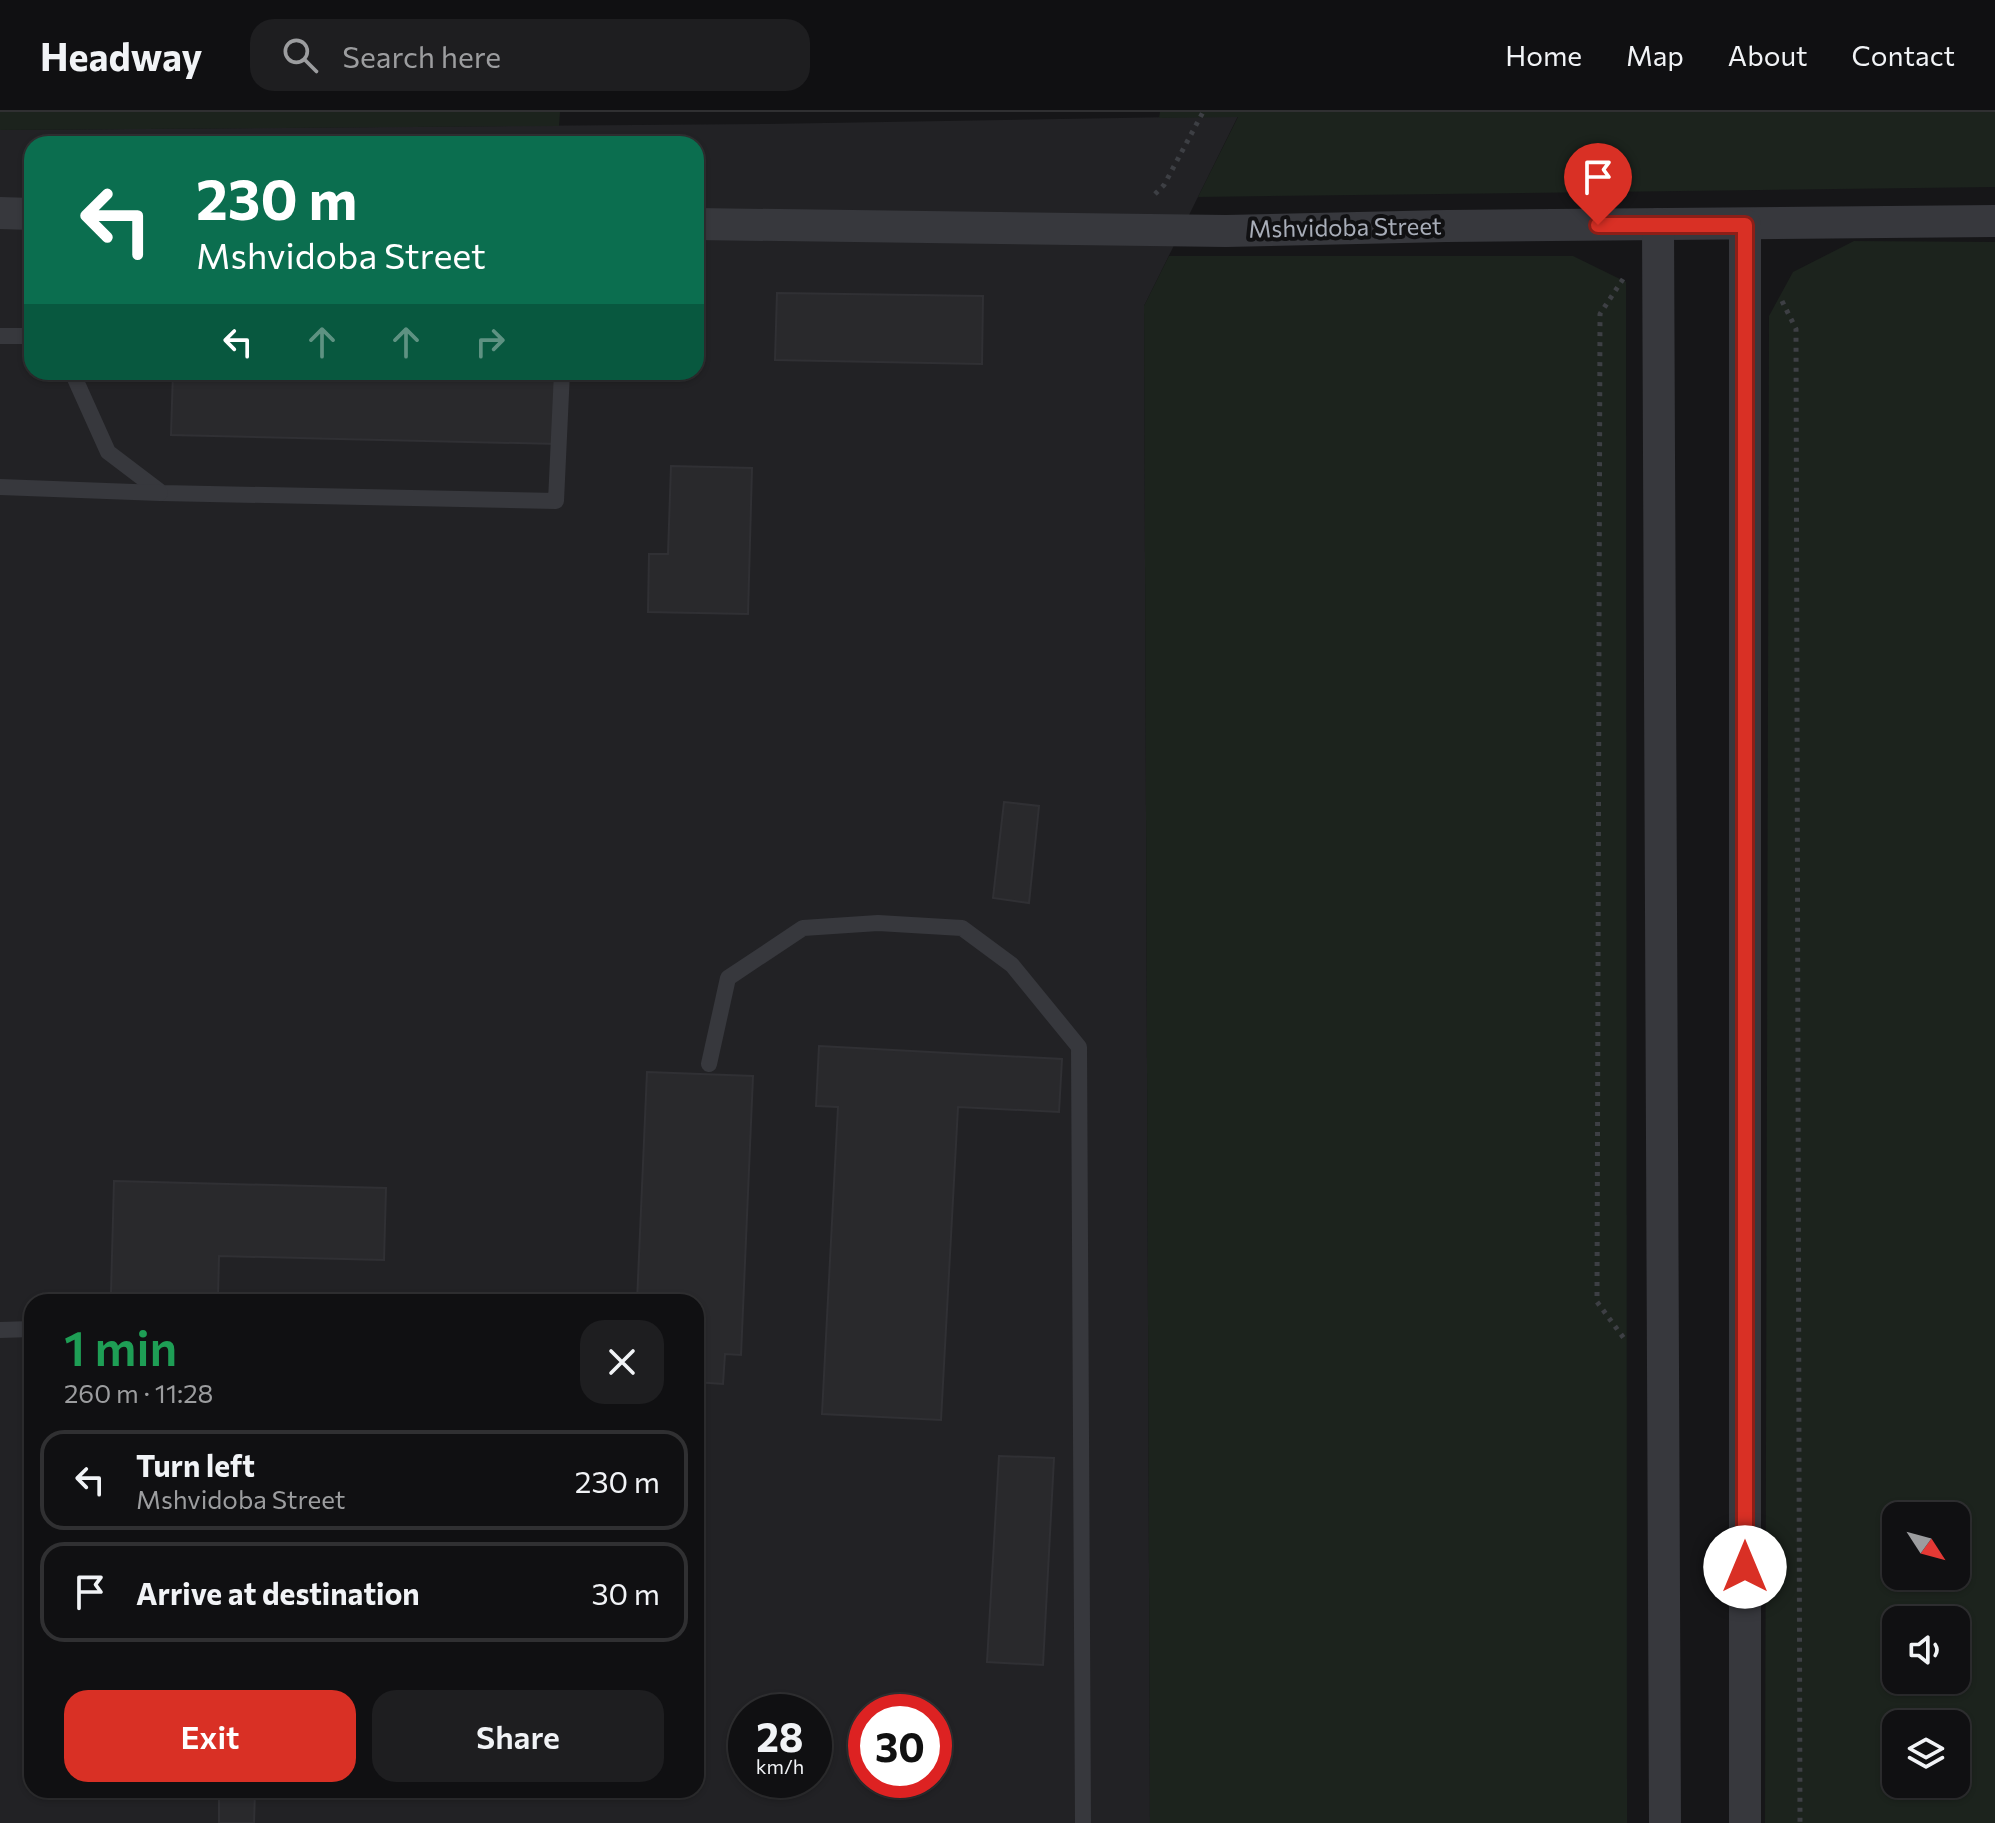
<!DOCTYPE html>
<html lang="en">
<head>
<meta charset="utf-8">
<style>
	:root { --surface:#101012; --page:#1e1e20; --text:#f1f3f6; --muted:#9c9d9f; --line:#303032; --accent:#d93025 }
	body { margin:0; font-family:Commissioner,sans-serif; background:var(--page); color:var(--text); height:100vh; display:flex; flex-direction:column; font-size:30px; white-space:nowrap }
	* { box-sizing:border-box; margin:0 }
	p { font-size:26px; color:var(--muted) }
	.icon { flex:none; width:44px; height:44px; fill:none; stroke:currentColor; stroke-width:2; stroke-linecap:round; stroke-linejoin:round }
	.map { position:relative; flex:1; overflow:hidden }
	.drawer { position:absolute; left:24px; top:1182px; width:680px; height:504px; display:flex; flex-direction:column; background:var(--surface); border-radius:24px; box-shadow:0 2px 6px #0004,0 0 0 2px var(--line) }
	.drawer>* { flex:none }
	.banner { position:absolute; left:24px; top:24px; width:680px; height:244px; border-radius:24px; box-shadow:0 2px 6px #0004,0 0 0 2px var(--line); background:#0b6e4f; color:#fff; overflow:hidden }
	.needle { width:52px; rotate:126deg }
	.fabs { position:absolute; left:1882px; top:1390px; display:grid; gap:16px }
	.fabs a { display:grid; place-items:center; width:88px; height:88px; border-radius:16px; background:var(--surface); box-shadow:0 2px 6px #0004,0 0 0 2px var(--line); font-size:40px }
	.speed { position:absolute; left:728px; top:1582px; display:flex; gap:16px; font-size:40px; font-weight:700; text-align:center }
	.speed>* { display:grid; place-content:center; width:104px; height:104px; border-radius:50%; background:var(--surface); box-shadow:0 2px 6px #0004,0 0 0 2px var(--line); line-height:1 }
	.speed small { font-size:20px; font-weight:400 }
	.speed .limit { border:12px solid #d22; background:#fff; color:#111 }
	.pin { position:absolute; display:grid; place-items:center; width:68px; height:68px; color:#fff; margin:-82px -34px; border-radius:50% 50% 50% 0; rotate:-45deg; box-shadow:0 0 8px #0007 }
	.pin .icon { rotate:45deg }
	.me { position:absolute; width:88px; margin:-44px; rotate:0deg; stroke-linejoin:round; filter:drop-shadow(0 0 6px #0008) }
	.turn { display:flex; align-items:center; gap:28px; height:168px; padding:0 40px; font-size:36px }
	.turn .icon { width:104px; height:104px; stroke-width:2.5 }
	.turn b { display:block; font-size:56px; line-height:68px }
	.lanes { display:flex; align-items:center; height:76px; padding:0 40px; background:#0003; justify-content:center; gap:40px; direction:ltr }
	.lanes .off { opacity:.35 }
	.round { display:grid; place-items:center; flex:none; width:84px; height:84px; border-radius:24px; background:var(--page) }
	.summary { display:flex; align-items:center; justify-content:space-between; height:136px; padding:0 40px }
	h1 { font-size:48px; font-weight:600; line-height:60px; color:#1e9e55 }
	.action { display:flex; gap:16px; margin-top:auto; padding:16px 40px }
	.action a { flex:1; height:92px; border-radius:24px; background:var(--accent); color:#fff; font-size:32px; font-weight:600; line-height:92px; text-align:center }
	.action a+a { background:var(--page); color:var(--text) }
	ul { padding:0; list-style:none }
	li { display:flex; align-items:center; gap:24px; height:100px; margin:0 16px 12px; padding:0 24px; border:4px solid var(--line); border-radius:24px }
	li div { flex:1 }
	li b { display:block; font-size:30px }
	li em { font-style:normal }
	header { display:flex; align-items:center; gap:48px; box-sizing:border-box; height:112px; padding:0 40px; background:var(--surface); border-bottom:2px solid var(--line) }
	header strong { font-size:38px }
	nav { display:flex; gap:44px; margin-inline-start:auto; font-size:28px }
	.search { width:560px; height:72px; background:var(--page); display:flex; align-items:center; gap:20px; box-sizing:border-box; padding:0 28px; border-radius:24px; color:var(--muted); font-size:30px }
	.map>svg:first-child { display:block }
</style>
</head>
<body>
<header>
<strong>Headway</strong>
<div class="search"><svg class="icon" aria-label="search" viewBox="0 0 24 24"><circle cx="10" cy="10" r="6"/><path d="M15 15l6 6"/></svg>Search here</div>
<nav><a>Home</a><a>Map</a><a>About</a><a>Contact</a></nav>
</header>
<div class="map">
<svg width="1995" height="1711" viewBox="0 0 1995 1711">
	<rect width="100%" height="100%" fill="#161618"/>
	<!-- built -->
	<path fill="#222225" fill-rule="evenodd" d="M1238,4L1144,194L1150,1711H0V18L766,12ZM32,32H696V260H32ZM32,1190H696V1678H32ZM746,1600H814V1668H746ZM866,1600H934V1668H866Z"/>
	<!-- green -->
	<g fill="#1c231d" fill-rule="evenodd">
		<polygon points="0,0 560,0 559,14 0,18"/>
		<polygon points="1160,0 1995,0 1995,75 1198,85 1238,5 1159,6"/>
		<path d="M1854,129L1995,130V1711H1765L1769,204L1793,160ZM1956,1404V1464H1896V1404ZM1956,1508V1568H1896V1508ZM1956,1612V1672H1896V1612Z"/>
		<polygon points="1169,144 1573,144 1626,170 1627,1711 1150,1711 1144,194"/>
	</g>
	<!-- building -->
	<g fill="#29292c" stroke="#303034" stroke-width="2">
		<polygon points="777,181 983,184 982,252 775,248"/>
		<polygon points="173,260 560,260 558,332 171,323"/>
		<polygon points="671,354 752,356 748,502 648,500 649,442 668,442"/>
		<polygon points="1004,690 1039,694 1029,791 993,786"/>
		<polygon points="819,934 1062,947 1059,1000 958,995 941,1308 822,1302 838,995 816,994"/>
		<polygon points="647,960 753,964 741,1243 725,1242 723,1272 696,1270 696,1190 637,1190"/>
		<polygon points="114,1069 386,1076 384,1148 219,1144 218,1184 111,1181"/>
		<polygon points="999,1344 1054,1346 1043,1553 987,1550"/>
		<polygon points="219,1678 255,1678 254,1711 219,1711"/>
	</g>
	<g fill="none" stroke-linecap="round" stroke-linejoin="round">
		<!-- path -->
		<g stroke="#3d3f44" stroke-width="5" stroke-dasharray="4 6" stroke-linecap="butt">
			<polyline points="1155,82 1164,73 1203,0"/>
			<polyline points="1623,167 1600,202 1597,1190 1626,1229"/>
			<polyline points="1782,189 1796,217 1800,1711"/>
		</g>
		<!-- lane -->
		<g stroke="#37383d" stroke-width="16">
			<polyline points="0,224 32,224"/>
			<polyline points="72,260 108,340 162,381 556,389 562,260"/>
			<polyline points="0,375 160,381"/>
			<polyline points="709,952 728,866 803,816 878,811 962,816 1012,853 1079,935 1083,1711"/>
			<polyline points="0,1218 32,1217"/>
		</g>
		<!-- street -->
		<g stroke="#37383d" stroke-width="32">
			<polyline points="0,101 32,102"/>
			<polyline points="696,112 1226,119 1446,114 1995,109"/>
			<polyline points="1658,112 1665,1711"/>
			<polyline points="1745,113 1745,1711"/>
		</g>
	</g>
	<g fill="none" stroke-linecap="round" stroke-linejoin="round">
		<!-- route casing -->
		<g stroke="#8d1f18" stroke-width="20">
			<polyline id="route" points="1598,113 1745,113 1745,1455"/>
		</g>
		<!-- route -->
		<use href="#route" stroke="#d93025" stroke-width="14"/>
	</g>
	<g text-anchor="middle" stroke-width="8" stroke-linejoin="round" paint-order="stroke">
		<!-- street labels -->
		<g font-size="24" fill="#a8adb8" stroke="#111113">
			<text transform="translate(1345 116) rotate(-1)" y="8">Mshvidoba Street</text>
		</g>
	</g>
</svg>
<div class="fabs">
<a><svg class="needle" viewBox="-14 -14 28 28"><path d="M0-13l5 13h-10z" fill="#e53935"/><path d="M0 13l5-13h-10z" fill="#9c9d9f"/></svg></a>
<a><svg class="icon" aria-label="sound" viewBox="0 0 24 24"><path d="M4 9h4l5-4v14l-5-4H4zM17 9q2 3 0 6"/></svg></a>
<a><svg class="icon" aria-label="layers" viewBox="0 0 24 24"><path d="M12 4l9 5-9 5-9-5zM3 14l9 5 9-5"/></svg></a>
</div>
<div class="speed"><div>28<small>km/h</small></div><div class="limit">30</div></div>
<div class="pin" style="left:1598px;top:113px;background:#d93025"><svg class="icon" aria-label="arrive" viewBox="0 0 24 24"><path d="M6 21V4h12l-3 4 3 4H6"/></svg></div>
<svg class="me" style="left:1745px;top:1455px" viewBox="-20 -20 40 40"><circle r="19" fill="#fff"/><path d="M0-13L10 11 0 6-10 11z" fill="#d93025"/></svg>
<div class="banner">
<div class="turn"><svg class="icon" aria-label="left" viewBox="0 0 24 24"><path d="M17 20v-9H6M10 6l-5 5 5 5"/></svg><div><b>230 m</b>Mshvidoba Street</div></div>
<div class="lanes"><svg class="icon" aria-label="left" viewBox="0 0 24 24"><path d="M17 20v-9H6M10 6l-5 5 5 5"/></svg><svg class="icon off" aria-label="ahead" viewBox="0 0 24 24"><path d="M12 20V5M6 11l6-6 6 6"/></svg><svg class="icon off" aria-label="ahead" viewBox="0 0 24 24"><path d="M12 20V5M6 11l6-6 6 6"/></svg><svg class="icon off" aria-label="right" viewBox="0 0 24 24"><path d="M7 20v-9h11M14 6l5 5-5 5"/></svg></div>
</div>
<section class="drawer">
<div class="summary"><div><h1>1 min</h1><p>260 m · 11:28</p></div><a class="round"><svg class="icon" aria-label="close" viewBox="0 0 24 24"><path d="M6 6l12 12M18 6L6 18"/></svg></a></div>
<ul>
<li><svg class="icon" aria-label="left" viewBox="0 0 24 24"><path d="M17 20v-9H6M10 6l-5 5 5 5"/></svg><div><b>Turn left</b><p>Mshvidoba Street</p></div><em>230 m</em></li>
<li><svg class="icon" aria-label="arrive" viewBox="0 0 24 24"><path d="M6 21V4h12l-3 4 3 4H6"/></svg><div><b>Arrive at destination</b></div><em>30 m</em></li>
</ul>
<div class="action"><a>Exit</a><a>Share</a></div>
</section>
</div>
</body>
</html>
